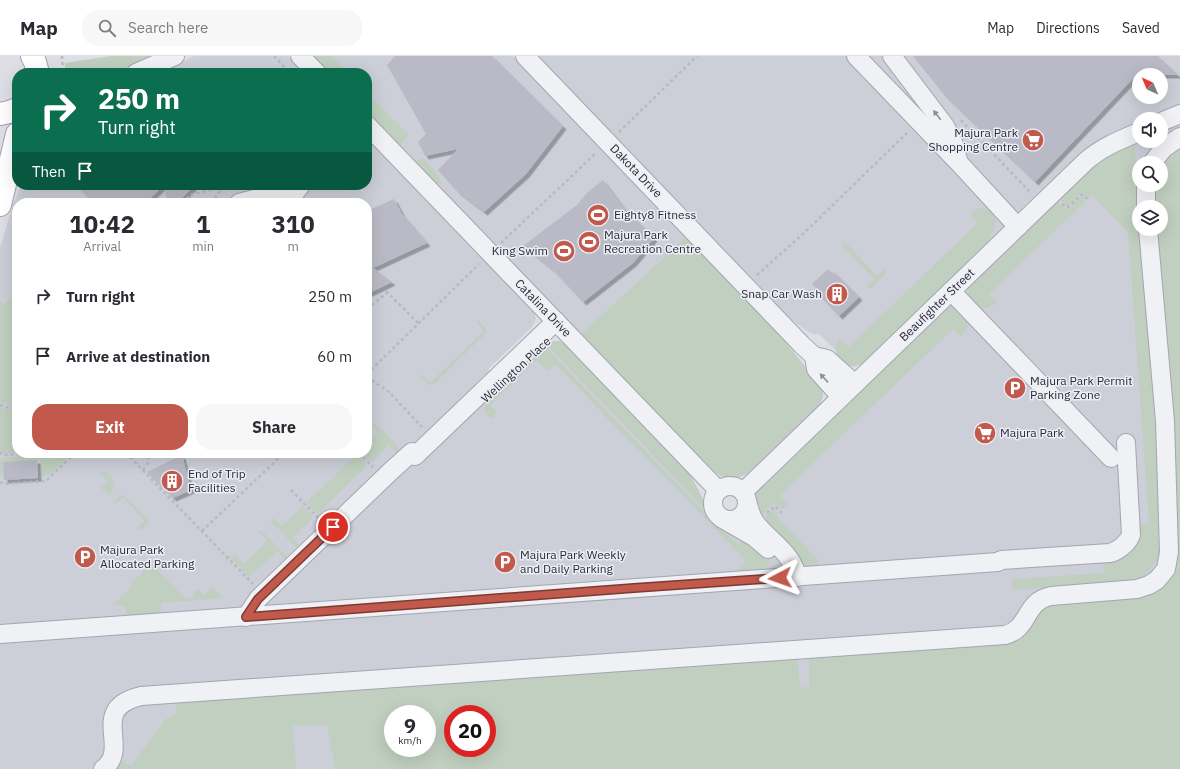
<!DOCTYPE html>
<html lang="en">
<head>
<meta charset="utf-8">
<style>
	:root { --surface:#fff; --page:#f7f7f7; --text:#2b2b33; --muted:#7c7c81; --line:#e1e1e2; --accent:#c1594d }
	body { margin:0; font-family:"IBM Plex Sans",sans-serif; background:var(--page); color:var(--text); height:100vh; display:flex; flex-direction:column; font-size:15px; white-space:nowrap }
	* { box-sizing:border-box; margin:0 }
	p { font-size:13px; color:var(--muted) }
	.icon { flex:none; width:22px; height:22px; fill:none; stroke:currentColor; stroke-width:2; stroke-linecap:round; stroke-linejoin:round }
	.map { position:relative; flex:1; overflow:hidden }
	.sheet { position:absolute; left:12px; top:142px; width:360px; height:260px; display:flex; flex-direction:column; background:var(--surface); border-radius:16px; box-shadow:0 4px 16px #0002 }
	.sheet>* { flex:none }
	.banner { position:absolute; left:12px; top:12px; width:360px; height:122px; border-radius:16px; box-shadow:0 4px 16px #0002; background:#0b6e4f; color:#fff; overflow:hidden }
	.needle { width:26px; rotate:316deg }
	.tools { position:absolute; left:1132px; top:12px; display:grid; gap:8px }
	.tools a { display:grid; place-items:center; width:36px; height:36px; border-radius:50%; background:var(--surface); box-shadow:0 4px 16px #0002; font-size:20px }
	.speed { position:absolute; left:384px; top:649px; display:flex; gap:8px; font-size:20px; font-weight:700; text-align:center }
	.speed>* { display:grid; place-content:center; width:52px; height:52px; border-radius:50%; background:var(--surface); box-shadow:0 4px 16px #0002; line-height:1 }
	.speed small { font-size:10px; font-weight:400 }
	.speed .limit { border:6px solid #d22; background:#fff; color:#111 }
	.pin { position:absolute; display:grid; place-items:center; width:34px; height:34px; color:#fff; margin:-17px; border:2px solid #fff; border-radius:50%; box-shadow:0 1px 4px #0007 }
	.me { position:absolute; width:44px; margin:-22px; rotate:266deg; stroke-linejoin:round; filter:drop-shadow(0 0 3px #0008) }
	.turn { display:flex; align-items:center; gap:14px; height:84px; padding:0 20px; font-size:18px }
	.turn .icon { width:52px; height:52px; stroke-width:2.5 }
	.turn b { display:block; font-size:28px; line-height:34px }
	.then { display:flex; align-items:center; height:38px; padding:0 20px; background:#0003; gap:8px; font-size:15px }
	.eta { display:flex; justify-content:space-evenly; align-items:center; height:68px; text-align:center }
	.eta b { font-size:24px; font-weight:700; line-height:28px }
	.button { display:flex; gap:8px; margin-top:auto; padding:8px 20px }
	.button a { flex:1; height:46px; border-radius:16px; background:var(--accent); color:#fff; font-size:16px; font-weight:700; line-height:46px; text-align:center }
	.button a+a { background:var(--page); color:var(--text) }
	ul { padding:0; list-style:none }
	li { display:flex; align-items:center; gap:12px; height:60px; padding:0 20px }
	li div { flex:1 }
	li b { display:block; font-size:15px }
	li em { font-style:normal }
	header { display:flex; align-items:center; gap:24px; box-sizing:border-box; height:56px; padding:0 20px; background:var(--surface); border-bottom:1px solid var(--line) }
	header strong { font-size:19px }
	nav { display:flex; gap:22px; margin-inline-start:auto; font-size:14px }
	.search { width:280px; height:36px; background:var(--page); display:flex; align-items:center; gap:10px; box-sizing:border-box; padding:0 14px; border-radius:16px; color:var(--muted); font-size:15px }
	.map>svg:first-child { display:block }
</style>
</head>
<body>
<header>
<strong>Map</strong>
<div class="search"><svg class="icon" aria-label="search" viewBox="0 0 24 24"><circle cx="10" cy="10" r="6"/><path d="M15 15l6 6"/></svg>Search here</div>
<nav><a>Map</a><a>Directions</a><a>Saved</a></nav>
</header>
<div class="map">
<svg width="1180" height="713" viewBox="0 0 1180 713">
	<defs>
		<filter id="shadow"><feDropShadow dx="3.5" dy="3.5" stdDeviation="0" flood-color="#0004"/></filter>
	</defs>
	<rect width="100%" height="100%" fill="#dedfe6"/>
	<!-- built -->
	<g fill="#ccced8" fill-rule="evenodd">
		<polygon points="194,0 288,0 305,17 160,17"/>
		<polygon points="312,0 513,0 687,180 580,279 367,57 367,17 329,17"/>
		<path d="M537,0H1180V713H0V192L13,149L21,129H367V81L534,255L536,263L532,271L488,313L504,330L551,286L557,285L563,286L690,418L708,453L712,460L715,462L745,479L755,438L1055,144L1043,133L861,308L853,311L837,301L836,295L819,278H813L807,275L786,259ZM1139,19H1161V41H1139ZM1139,63H1161V85H1139ZM1139,107H1161V129H1139ZM17,147H367V397H17ZM1139,151H1161V173H1139ZM393,658H427V692H393ZM453,658H487V692H453Z"/>
	</g>
	<!-- green -->
	<g fill="#c0cfc0" fill-rule="evenodd">
		<polygon points="111,0 157,0 138,8 112,17 69,17 68,13 65,12 65,7"/>
		<polygon points="312,0 332,0 348,17 329,17"/>
		<polygon points="367,44 371,48 375,45 409,79 399,90 367,57"/>
		<polygon points="1133,85 1135,94 1139,151 1139,173 1141,173 1162,474 1159,503 1144,520 1116,527 1013,534 1012,523 1104,517 1103,507 1111,505 1139,468 1149,467 1128,176 1092,139 1090,141 1087,141 1083,137 1081,137 1068,150 1066,150 1060,143 1060,141 1099,103"/>
		<path d="M1180,93V713H335L327,669L293,670L296,713H113L119,703L131,710L165,664L169,661L177,658L176,646L797,598L800,631L809,632V597L1002,586L1043,550L1147,538C1161,534 1169,529 1174,515L1153,173H1161V151H1151L1155,129H1161C1161,109 1164,105 1180,93ZM393,658H427V692H393ZM453,658H487V692H453Z"/>
		<polygon points="424,103 436,116 442,127 434,128 413,105"/>
		<path d="M1080,141H1083L1086,145L989,238L997,246C984,259 967,247 968,230L1057,145L1065,153H1068Z"/>
		<path d="M983,152C1004,157 994,174 987,187L861,308C850,313 845,308 837,301C835,294 835,288 841,283L849,291L978,167L970,158L977,153Z"/>
		<path d="M687,180L770,267L820,329C825,336 823,343 819,349L748,417C736,425 723,424 712,414L580,279Z"/>
		<polygon points="845,186 877,220 886,212 886,217 871,232 866,231 874,223 842,189"/>
		<polygon points="17,227 17,333 11,350 0,346 0,245 5,248 11,241"/>
		<path d="M952,251C966,257 973,269 961,281L953,273L780,439L788,448L783,453L774,447L760,461L754,441L758,432L946,252Z"/>
		<polygon points="478,264 486,273 485,278 435,327 430,329 420,320 422,318 430,327 484,275 476,266"/>
		<polygon points="554,285 559,285 568,290 689,416 711,459 549,291 549,288"/>
		<path d="M544,292L547,293L725,477L739,488L744,483L767,497L770,505L767,511L760,515H739L737,514L746,505L555,308L547,315L536,304L490,349L497,357L491,363C486,358 482,354 487,347Z"/>
		<polygon points="17,344 17,396 2,397 0,393 0,351 13,355"/>
		<path d="M373,367C379,369 399,389 399,396L397,398L389,389L373,405L369,404L362,397H367V388L378,377L370,369Z"/>
		<path d="M52,397H72C64,405 53,420 41,421L40,404L3,406L4,418L0,419V402L49,399Z"/>
		<path d="M355,400C361,400 365,405 366,411L318,457L315,456L308,449L307,446Z"/>
		<path d="M104,416C116,419 117,432 109,440L101,432L108,425L99,417Z"/>
		<path d="M124,439L148,464V468L141,474L137,472L145,465L123,441L115,449C114,444 119,439 124,439Z"/>
		<path d="M302,451C306,452 312,458 313,462L292,482L301,491L298,493L270,464L273,462L282,470Z"/>
		<polygon points="774,452 778,458 776,460 818,504 819,506 817,510 808,510 801,506 762,464"/>
		<polygon points="261,474 288,502 286,504 277,495 249,521 229,500 231,499 233,501 235,499 244,508 267,485 259,476"/>
		<polygon points="151,508 185,542 194,542 194,536 198,533 204,539 213,531 223,542 161,547 161,558 126,561 125,549 112,550 132,530 130,528"/>
	</g>
	<!-- building -->
	<g fill="#b9bac5" filter="url(#shadow)">
		<polygon points="395,0 492,0 563,70 526,118 484,156 458,136 438,114 458,93 425,100 418,86 426,78 387,9"/>
		<polygon points="913,0 1158,0 1178,19 1146,19 1141,14 1035,126 946,41"/>
		<polygon points="603,124 621,148 654,182 633,207 583,246 552,213 523,190 577,149 587,137"/>
		<polygon points="76,129 195,129 177,147 168,147 163,130 145,147 93,147"/>
		<polygon points="394,143 402,158 427,187 373,212 392,226 367,238 367,155"/>
		<polygon points="828,213 833,218 834,216 859,241 839,260 815,235 817,233 812,228"/>
		<polygon points="182,399 191,434 173,442 147,416"/>
		<polygon points="37,404 38,422 4,424 3,406"/>
	</g>
	<g fill="none" stroke-linecap="round" stroke-linejoin="round">
		<!-- minor casing -->
		<g stroke="#a4a5b0" stroke-width="20">
			<g id="minor">
				<polyline points="300,0 317,17"/>
				<polyline points="525,0 802,289 814,300 827,303 855,328"/>
				<polyline points="856,0 959,107 1018,171"/>
				<polyline points="892,0 945,70 953,86 958,104"/>
				<polyline points="136,17 175,0"/>
				<polyline points="1161,66 1180,58"/>
				<polyline points="367,69 718,434"/>
				<polyline points="1152,107 1164,92 1180,81"/>
				<polyline points="1146,129 1146,151"/>
				<polyline points="239,147 273,138 281,140 288,146"/>
				<polyline points="287,147 301,129"/>
				<polyline points="951,235 1111,402"/>
				<polyline points="814,300 816,313 841,341"/>
				<circle cx="730" cy="447" r="17"/>
				<path d="M743,436L1086,105C1102,91 1120,84 1139,76"/>
				<path d="M747,445C749,453 751,460 755,466C768,484 793,497 797,521"/>
				<polyline points="721,462 754,481 768,493"/>
				<path d="M1001,504L1110,497C1118,495 1128,487 1131,479L1126,387"/>
				<polyline points="246,561 258,543 391,415 412,396 415,400 556,265"/>
				<polyline points="0,578 998,506"/>
				<path d="M103,713C132,692 87,653 141,640L1005,579C1030,573 1024,545 1051,540L1137,533L1149,529L1157,524L1166,513L1169,496L1165,365L1148,173"/>
			</g>
		</g>
		<!-- major casing -->
		<g stroke="#9fa1b1" stroke-width="24">
			<g id="major">
				<polyline points="32,0 35,6 38,17"/>
				<polyline points="0,58 9,56 17,53"/>
				<polyline points="0,149 17,78"/>
			</g>
		</g>
		<!-- path -->
		<g stroke="#b8bac1" stroke-width="2.5" stroke-dasharray="3 3" stroke-linecap="butt">
			<polyline points="62,0 63,17"/>
			<polyline points="274,0 290,17"/>
			<polyline points="961,64 1031,137"/>
			<polyline points="619,76 697,0"/>
			<polyline points="182,147 190,139 228,129"/>
			<polyline points="211,147 224,130"/>
			<polyline points="1062,148 1066,151 1068,151 1081,139 1084,139 1088,144"/>
			<polyline points="501,187 596,97"/>
			<polyline points="757,219 804,177 909,75"/>
			<polyline points="386,235 419,268"/>
			<polyline points="367,253 388,236"/>
			<polyline points="367,318 479,208"/>
			<polyline points="367,321 389,336 423,372"/>
			<polyline points="0,349 12,353 17,339"/>
			<polyline points="0,396 2,399 31,397"/>
			<polyline points="126,397 253,528"/>
			<polyline points="359,397 373,411"/>
			<polyline points="143,414 148,407 149,397"/>
			<polyline points="0,426 4,428 46,425 75,397"/>
			<polyline points="291,434 319,463"/>
			<polyline points="767,457 775,450 782,457"/>
			<polyline points="202,475 284,397"/>
		</g>
		<!-- minor -->
		<use href="#minor" stroke="#f0f1f5" stroke-width="18"/>
		<!-- major -->
		<use href="#major" stroke="#fff" stroke-width="22"/>
	</g>
	<!-- one-way arrows -->
	<defs><path id="oneway-solid" d="M-6-.8H1V-3.2L6.5 0L1 3.2V.8H-6Z"/></defs>
	<g fill="#8c8e98">
		<use href="#oneway-solid" transform="translate(937 59) rotate(-128)"/>
		<use href="#oneway-solid" transform="translate(824 322) rotate(-133)"/>
	</g>
	<g fill="none" stroke-linecap="round" stroke-linejoin="round">
		<!-- route casing -->
		<g stroke="#7d3a32" stroke-width="10">
			<polyline id="route" points="333,471 258,543 246,561 634,532 780,522"/>
		</g>
		<!-- route -->
		<use href="#route" stroke="#c1594d" stroke-width="7"/>
	</g>
	<!-- icons -->
	<defs>
		<g id="supermarket-disc" transform="scale(1.15)"><circle r="9.5" fill="#c1594d" stroke="#edeef4"/><path d="M-6-5.5h2.5l.6 2H6L4.5 2H-2.5L-4.4-4H-6ZM-1.5 3.2a1.3 1.3 0 1 0 .1 0ZM3 3.2a1.3 1.3 0 1 0 .1 0Z" fill="#fff"/></g>
		<g id="stadium-disc" transform="scale(1.15)"><circle r="9.5" fill="#c1594d" stroke="#edeef4"/><path d="M0-5a6.5 5 0 1 0 0 10a6.5 5 0 1 0 0-10ZM-3.5-1.8h7v3.6h-7Z" fill="#fff"/></g>
		<g id="building-disc" transform="scale(1.15)"><circle r="9.5" fill="#c1594d" stroke="#edeef4"/><path d="M-4-6H4V6H1V3H-1V6H-4ZM-2.5-4.3h1.7v1.8h-1.7ZM.8-4.3h1.7v1.8H.8ZM-2.5-1h1.7V.8h-1.7ZM.8-1h1.7V.8H.8Z" fill="#fff"/></g>
		<g id="parking-disc" transform="scale(1.15)"><circle r="9.5" fill="#c1594d" stroke="#edeef4"/><path d="M-3.5-5.5H1a3.5 3.5 0 0 1 0 7H-1V5.5H-3.5ZM-1-3.4V-.6H.8a1.4 1.4 0 0 0 0-2.8Z" fill="#fff"/></g>
	</defs>
	<g fill-rule="evenodd">
		<use href="#supermarket-disc" x="1033" y="84"/>
		<use href="#stadium-disc" x="598" y="159"/>
		<use href="#stadium-disc" x="589" y="186"/>
		<use href="#stadium-disc" x="564" y="195"/>
		<use href="#building-disc" x="837" y="238"/>
		<use href="#parking-disc" x="1015" y="332"/>
		<use href="#supermarket-disc" x="985" y="377"/>
		<use href="#building-disc" x="172" y="425"/>
		<use href="#parking-disc" x="85" y="501"/>
		<use href="#parking-disc" x="505" y="506"/>
	</g>
	<g text-anchor="middle" stroke-width="3" stroke-linejoin="round" paint-order="stroke">
		<!-- poi labels -->
		<g font-size="12" fill="#292b3c" stroke="#edeef4" text-anchor="start">
			<text x="1018" y="81" text-anchor="end">Majura Park<tspan x="1018" dy="14">Shopping Centre</tspan></text>
			<text x="614" y="163">Eighty8 Fitness</text>
			<text x="604" y="183">Majura Park<tspan x="604" dy="14">Recreation Centre</tspan></text>
			<text x="548" y="199" text-anchor="end">King Swim</text>
			<text x="822" y="242" text-anchor="end">Snap Car Wash</text>
			<text x="1030" y="329">Majura Park Permit<tspan x="1030" dy="14">Parking Zone</tspan></text>
			<text x="1000" y="381">Majura Park</text>
			<text x="188" y="422">End of Trip<tspan x="188" dy="14">Facilities</tspan></text>
			<text x="100" y="498">Majura Park<tspan x="100" dy="14">Allocated Parking</tspan></text>
			<text x="520" y="503">Majura Park Weekly<tspan x="520" dy="14">and Daily Parking</tspan></text>
		</g>
		<!-- street labels -->
		<g font-size="12" fill="#292b3c" stroke="#edeef4">
			<text transform="translate(636 115) rotate(46)" y="4">Dakota Drive</text>
			<text transform="translate(937 249) rotate(-44)" y="4">Beaufighter Street</text>
			<text transform="translate(543 252) rotate(46)" y="4">Catalina Drive</text>
			<text transform="translate(516 314) rotate(-43)" y="4">Wellington Place</text>
		</g>
	</g>
</svg>
<div class="tools">
<a><svg class="needle" viewBox="-14 -14 28 28"><path d="M0-13l5 13h-10z" fill="#e53935"/><path d="M0 13l5-13h-10z" fill="#7c7c81"/></svg></a>
<a><svg class="icon" aria-label="sound" viewBox="0 0 24 24"><path d="M4 9h4l5-4v14l-5-4H4zM17 9q2 3 0 6"/></svg></a>
<a><svg class="icon" aria-label="search" viewBox="0 0 24 24"><circle cx="10" cy="10" r="6"/><path d="M15 15l6 6"/></svg></a>
<a><svg class="icon" aria-label="layers" viewBox="0 0 24 24"><path d="M12 4l9 5-9 5-9-5zM3 14l9 5 9-5"/></svg></a>
</div>
<div class="speed"><div>9<small>km/h</small></div><div class="limit">20</div></div>
<div class="pin" style="left:333px;top:471px;background:#d93025"><svg class="icon" aria-label="arrive" viewBox="0 0 24 24"><path d="M6 21V4h12l-3 4 3 4H6"/></svg></div>
<svg class="me" style="left:780px;top:522px" viewBox="-20 -20 40 40"><path d="M0-17L14 15 0 8-14 15z" fill="#c1594d" stroke="#fff" stroke-width="4"/></svg>
<div class="banner">
<div class="turn"><svg class="icon" aria-label="right" viewBox="0 0 24 24"><path d="M7 20v-9h11M14 6l5 5-5 5"/></svg><div><b>250 m</b>Turn right</div></div>
<div class="then">Then<svg class="icon" aria-label="arrive" viewBox="0 0 24 24"><path d="M6 21V4h12l-3 4 3 4H6"/></svg></div>
</div>
<section class="sheet">
<div class="eta">
<div><b>10:42</b><p>Arrival</p></div>
<div><b>1</b><p>min</p></div>
<div><b>310</b><p>m</p></div>
</div>
<ul>
<li><svg class="icon" aria-label="right" viewBox="0 0 24 24"><path d="M7 20v-9h11M14 6l5 5-5 5"/></svg><div><b>Turn right</b></div><em>250 m</em></li>
<li><svg class="icon" aria-label="arrive" viewBox="0 0 24 24"><path d="M6 21V4h12l-3 4 3 4H6"/></svg><div><b>Arrive at destination</b></div><em>60 m</em></li>
</ul>
<div class="button"><a>Exit</a><a>Share</a></div>
</section>
</div>
</body>
</html>
